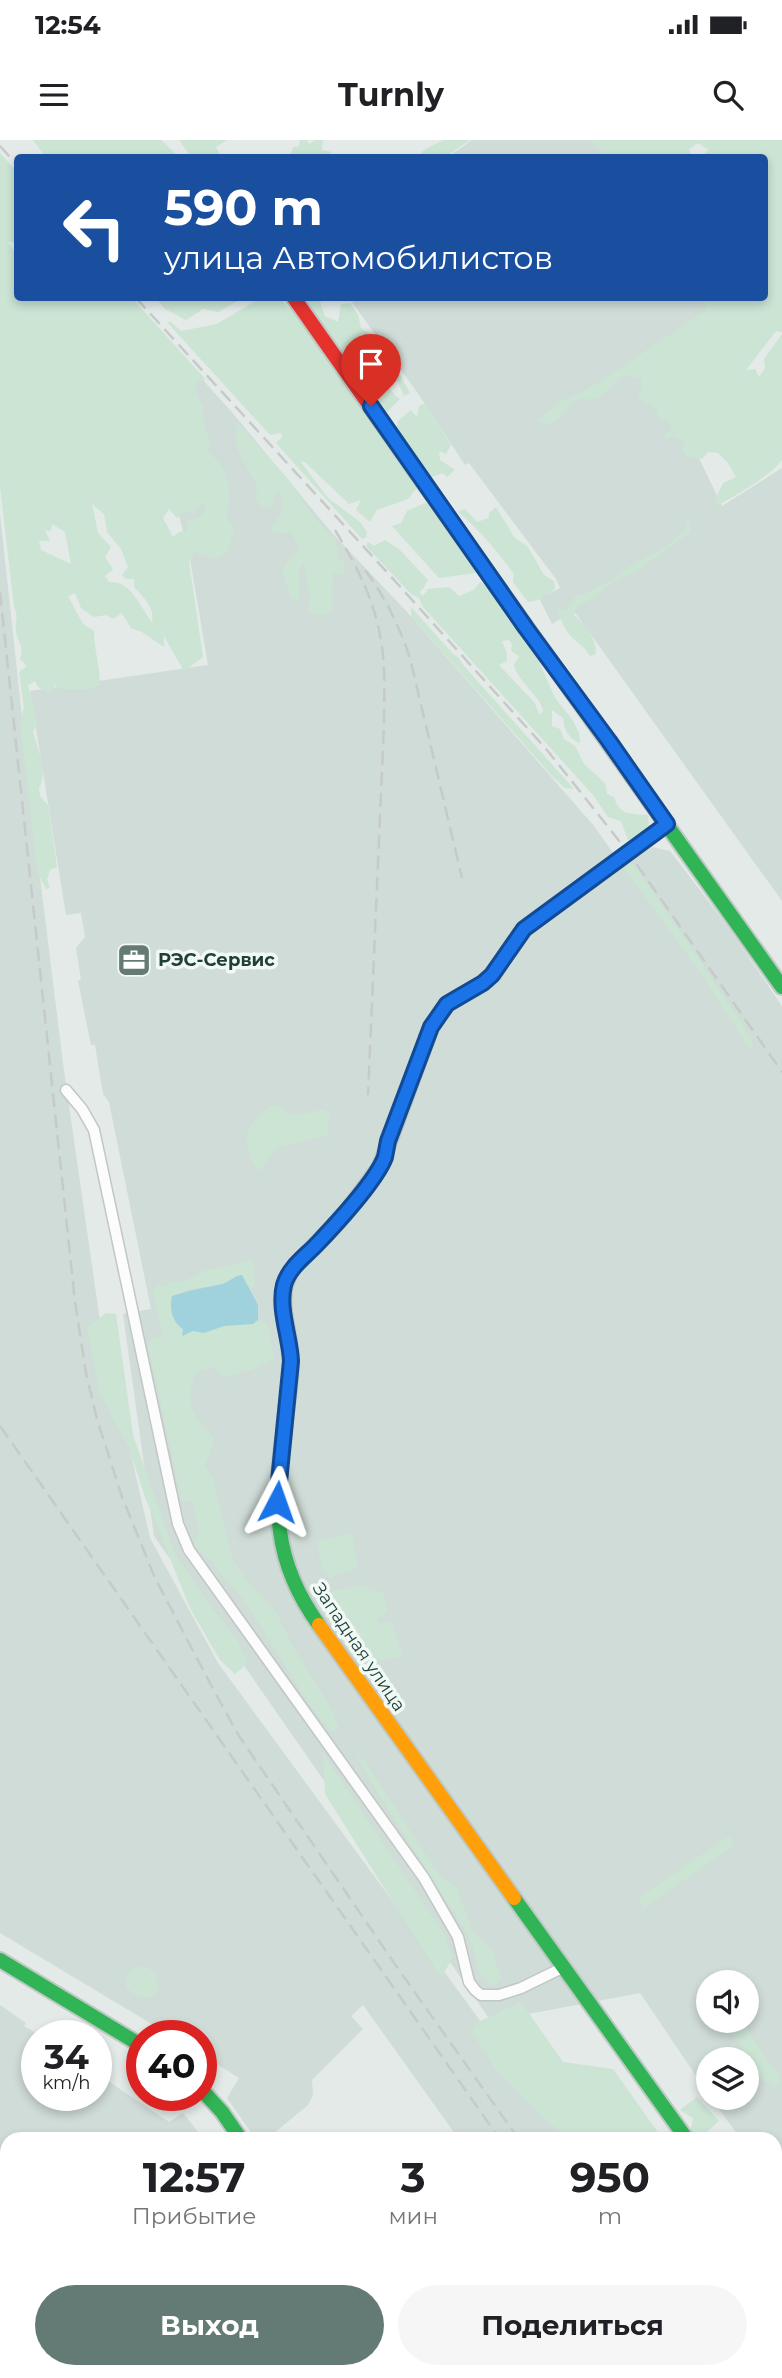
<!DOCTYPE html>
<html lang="ru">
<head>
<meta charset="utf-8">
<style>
	:root { --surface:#fff; --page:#f6f6f6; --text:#202124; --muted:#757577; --accent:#647b75 }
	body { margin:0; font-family:Montserrat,sans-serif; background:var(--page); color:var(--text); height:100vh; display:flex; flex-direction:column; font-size:26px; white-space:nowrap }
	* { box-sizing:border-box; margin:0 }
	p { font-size:23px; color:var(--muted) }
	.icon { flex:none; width:38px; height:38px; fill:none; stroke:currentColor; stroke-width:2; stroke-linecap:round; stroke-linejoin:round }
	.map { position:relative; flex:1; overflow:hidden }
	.drawer { position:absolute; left:0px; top:1992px; width:782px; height:247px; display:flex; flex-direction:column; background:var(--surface); border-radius:21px 21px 0 0; box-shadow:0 4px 10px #0003 }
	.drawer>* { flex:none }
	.top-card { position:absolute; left:14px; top:14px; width:754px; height:147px; border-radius:7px; box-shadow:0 4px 10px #0003; background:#1a4fa0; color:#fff; overflow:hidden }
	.buttons { position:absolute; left:696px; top:1830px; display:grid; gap:14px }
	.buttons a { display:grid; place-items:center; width:63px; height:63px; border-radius:50%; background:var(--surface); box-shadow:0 4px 10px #0003; font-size:35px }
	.speed { position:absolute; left:21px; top:1880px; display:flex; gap:14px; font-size:35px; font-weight:700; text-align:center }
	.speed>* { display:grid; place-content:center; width:91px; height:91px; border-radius:50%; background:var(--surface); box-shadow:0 4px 10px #0003; line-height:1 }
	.speed small { font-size:18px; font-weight:400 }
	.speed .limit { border:10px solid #d22; background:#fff; color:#111 }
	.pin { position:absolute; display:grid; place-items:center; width:60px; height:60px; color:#fff; margin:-72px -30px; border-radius:50% 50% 50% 0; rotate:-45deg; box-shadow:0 0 7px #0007 }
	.pin .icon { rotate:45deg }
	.me { position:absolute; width:77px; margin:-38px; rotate:4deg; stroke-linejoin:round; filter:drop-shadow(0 0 5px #0008) }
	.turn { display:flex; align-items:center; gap:24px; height:147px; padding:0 35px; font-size:32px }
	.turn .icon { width:91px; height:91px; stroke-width:2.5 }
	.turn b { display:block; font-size:49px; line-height:60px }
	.eta { display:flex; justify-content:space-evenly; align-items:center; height:119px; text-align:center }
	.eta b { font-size:42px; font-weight:700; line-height:49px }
	.action { display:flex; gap:14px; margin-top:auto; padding:14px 35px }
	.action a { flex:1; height:80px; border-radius:42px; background:var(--accent); color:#fff; font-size:28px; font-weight:700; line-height:80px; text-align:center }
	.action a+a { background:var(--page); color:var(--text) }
	.status { display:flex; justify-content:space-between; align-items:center; height:49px; padding:0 35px; background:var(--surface); direction:ltr }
	.status svg { height:19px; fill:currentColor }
	header { display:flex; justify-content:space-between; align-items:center; height:91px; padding:0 35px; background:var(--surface); font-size:32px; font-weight:700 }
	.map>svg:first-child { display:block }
</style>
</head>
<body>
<div class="status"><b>12:54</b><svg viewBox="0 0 49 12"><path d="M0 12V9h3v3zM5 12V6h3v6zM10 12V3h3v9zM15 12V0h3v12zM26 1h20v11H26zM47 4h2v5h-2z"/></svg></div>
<header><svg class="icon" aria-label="menu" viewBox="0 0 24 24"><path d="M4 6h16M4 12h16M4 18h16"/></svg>Turnly<svg class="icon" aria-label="search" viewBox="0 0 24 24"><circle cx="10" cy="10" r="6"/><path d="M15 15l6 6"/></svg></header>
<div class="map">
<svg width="782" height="2238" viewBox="0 0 782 2238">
	<rect width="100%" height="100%" fill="#e3eae7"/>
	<!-- built -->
	<g fill="#d0dcd7" fill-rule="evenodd">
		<polygon points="472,0 592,0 604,18 447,18"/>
		<polygon points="349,158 703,158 711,169 647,210 722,366 782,328 782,761 574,471 552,484 539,458 560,448 556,439 469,323 465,325 419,255"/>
		<path d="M155,187L230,270L332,393L409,474L594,686L623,727L652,707L670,711L728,787L782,866V2058L775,2049V1998H740L711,1958H747V1920H709V1955L640,1853L491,1881L154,1396L123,1174L151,1169L109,962L103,954L95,905H91L78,841L81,840L76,808L85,797L81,773L66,775L30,551L208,525L190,419L173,352ZM709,1843H747V1881H709Z"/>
		<polygon points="0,374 35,697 64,931 99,1174 150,1398 218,1523 566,1998 458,1998 363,1865 351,1876 363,1889 312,1940 313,1955 308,1965 268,1998 255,1998 227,1958 239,1938 201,1914 201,1895 170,1895 0,1793"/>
		<polygon points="0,1865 26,1883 24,1886 39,1895 37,1895 37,1955 96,1955 96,1933 169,1982 183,1973 203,1998 7,1998 7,2231 131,2231 122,2238 0,2238"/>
		<polygon points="623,2231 736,2231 741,2238 628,2238"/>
	</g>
	<!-- green -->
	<g fill="#cbe4d4" fill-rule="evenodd">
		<polygon points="33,0 161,0 179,17 46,17"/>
		<polygon points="179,0 227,0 216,7 221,17 192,18"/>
		<polygon points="300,0 308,0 307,2 310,4 315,0 323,0 322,10 332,12 326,17 290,17 293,7 299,6"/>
		<polygon points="444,0 470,0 445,17 422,17 421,13 427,8"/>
		<path d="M591,0H782V192L776,191L746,230L755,229L759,237L765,228L764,219L782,194V320C765,340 740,352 717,366L714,362L723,343L736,337L728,323L718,313L708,312L702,319L686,316L682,308L685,302L672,296L667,298L663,296L672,289L669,282L658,278L656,268L638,259L642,246L641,239L625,235L599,257L585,260L579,259L569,264L565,273L557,280L546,285L538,280C544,271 552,273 559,261C573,258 584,249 598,243L705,171L706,166L702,158H765V18L700,17L709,10L698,3L689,9L692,17H603Z"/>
		<path d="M0,13L17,32V103L8,102L17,115L18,158H132L206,240L198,241L195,251L203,267L204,284L211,302L208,312C229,326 234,352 226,375L235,389L227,413L215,419L195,412L189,422L203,517L184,531L164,496V507L142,492L131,488L122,473L113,479L106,475L94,477L81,468L75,453L68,456L83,484L94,491C94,510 100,526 100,545L89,549H60L55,545L51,551L47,552L38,547L35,541L28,545L37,582L33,592C38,609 48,632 39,648L40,656L48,665L57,727L50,730L47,739L50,748L46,749L37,731L20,583L24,568L19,532L27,526L20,519C25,506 17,502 16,490C15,480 19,477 14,467L0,346ZM202,363L206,370L196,379L187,380L186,392H179L173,397L163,378L169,369L177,378L185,372L194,373ZM92,364L104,374L107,392L121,409L128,427L122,435L126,439H134V447C143,457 155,467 152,482C140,467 131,440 109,442L105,436L113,429L105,417L111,407L98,393ZM52,384L65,392L71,424L41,410L39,401H50L45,390L51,391Z"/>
		<polygon points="156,158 243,158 218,172 203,169 186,180 165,169"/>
		<polygon points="260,158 279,158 299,178 385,300 414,337 417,348 408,359 377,370 370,382 356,370 361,360 349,364 305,322 300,321 328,358 360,382 367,392 366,397 362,399 276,303 282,297 281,293 270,295 167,182 171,182 181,191 217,184"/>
		<path d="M300,158H345L339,160L326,158L320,162L325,176L338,182L341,164L350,163L358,175L361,188L371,195L391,219L410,253L404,256C395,234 381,207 360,196C362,207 370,210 376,219C385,232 386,250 400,259L386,273L377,272L313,177L309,166Z"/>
		<polygon points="425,264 451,305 446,314 439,311 440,320 455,330 447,337 443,333 426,339 395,294 398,281 411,270 417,277 419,266"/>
		<path d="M238,283L288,339L314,377L336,400L339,418L344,423L345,432L341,435L333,433L332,472L319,475L308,471L310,459L304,423L299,431V460L291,459L282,431L292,416L300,411L292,393H273L272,385C282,375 286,365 279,352L274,355L275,363L269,368L260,366L254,357L258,349C250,329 228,306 238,283Z"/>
		<polygon points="425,363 433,366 478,425 475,433 439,438 392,386 401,383 407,371"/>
		<path d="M496,367L514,397L528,407L544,435L554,441L555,449L538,460L528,462L513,442L514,434C497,411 480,390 458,372L465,369L477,382L489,378V373Z"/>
		<path d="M686,382H691L690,393L634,433L620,438L598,453L596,457L577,466L574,475C585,484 597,500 596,514L590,516C585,506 576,503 569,494C563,487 563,480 556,474L560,467L566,471L576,455C591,455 590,449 601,445C604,443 608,443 612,442C620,424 663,416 680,393L685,392Z"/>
		<path d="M385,400L400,410L428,440L423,449L419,452L423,456L428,449L449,447L459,456L474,450L480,442L492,448L537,517L555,558L572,579L579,593L580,603C569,599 564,590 563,578L552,570V586L560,589L564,599L575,606L584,624L605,643L607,654L614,657C619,675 631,674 648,675L649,686C644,694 639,700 628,700L621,681L608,677L593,655L423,467L419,458L411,454L366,406L368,402L374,406ZM509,500L512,505L511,511L519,516L514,525C519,544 541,556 543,571L540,575L534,562L499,525L507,521V513L502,501Z"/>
		<polygon points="411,467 453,514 458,517 464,526 574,649 565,648 553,637 411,476"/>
		<polygon points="629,721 637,728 745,887 745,893 751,897 753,908 749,908 703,837 624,728"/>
		<path d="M275,964C293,978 301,976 321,969L330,973L327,996L277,1007L259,1032C238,1004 245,981 275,964Z"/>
		<path d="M253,1120L255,1142L251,1150L242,1135L236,1136L224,1144L191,1149L172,1156L183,1189L182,1196L193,1191L204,1193L224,1186L264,1181L270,1193L274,1219L251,1230L223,1238L214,1227L196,1232C183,1262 193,1277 215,1299L205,1326L213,1338L233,1420L249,1443L277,1473L291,1503L331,1568L339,1589L331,1592L308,1563L246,1463L212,1423L193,1405L199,1394L192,1361L182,1362L148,1205L154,1197H164L161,1191L153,1153L158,1145L167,1146V1142H182L207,1130Z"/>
		<polygon points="106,1173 116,1174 133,1295 175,1413 205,1458 237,1500 248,1523 235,1534 220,1520 191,1470 145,1357 129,1308 99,1253 87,1187"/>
		<path d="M352,1393L358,1428L329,1438C320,1428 318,1414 318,1401Z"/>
		<polygon points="360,1445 383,1453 388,1469 383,1476 377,1480 380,1485 391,1480 403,1516 381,1521 360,1511 354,1495 333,1471 332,1451"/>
		<polygon points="323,1613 444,1794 453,1817 441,1838 325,1654"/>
		<path d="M355,1613L364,1620L440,1736L456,1747L473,1792L491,1809L502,1838L495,1846C472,1836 480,1829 473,1809C472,1803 469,1798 466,1792L377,1652Z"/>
		<polygon points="729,1696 735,1705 644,1768 638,1758"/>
		<polygon points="146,1826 155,1833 159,1848 152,1857 138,1857 126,1848 126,1835 133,1828"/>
		<polygon points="521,1862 563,1922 613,1929 662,1998 568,1998 541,1976 496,1930 472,1892 476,1883"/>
		<polygon points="724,1881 742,1881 768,1922 779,1934 781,1942 775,1947 764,1942"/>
		<polygon points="697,1957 719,1981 702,1996 690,1993 693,1978 680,1970"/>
		<polygon points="775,2157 782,2166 782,2238 765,2238 760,2231 775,2231"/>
	</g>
	<!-- water -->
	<path fill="#9fd2dc" d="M242,1135L258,1165V1180L253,1184L224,1186L204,1193L193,1191L182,1196L183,1189C172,1182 169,1168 172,1156C190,1150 204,1148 222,1144C229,1142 234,1136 242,1135Z"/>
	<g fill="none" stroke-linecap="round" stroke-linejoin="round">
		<!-- street casing -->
		<g stroke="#c0c7c4" stroke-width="13">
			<g id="street">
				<polyline points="66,950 82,969 94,990 178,1384 189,1410 424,1738 458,1797 469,1842 475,1850 481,1855 499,1855 521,1848 564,1827"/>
				<polyline points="775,2127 782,2136"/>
				<polyline points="188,2238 197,2231"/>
			</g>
		</g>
		<!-- fast casing -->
		<g stroke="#bec8c4" stroke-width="18">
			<g id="fast">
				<polyline points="443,370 782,847"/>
				<path d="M319,1485C272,1420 274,1367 284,1290C286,1267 291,1244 291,1221C291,1188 272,1157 294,1127L345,1074L380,1027L431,887L447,864L483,843L492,835L524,789L667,684"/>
				<polyline points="514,1758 686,1998"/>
				<polyline points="0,1820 142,1906"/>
				<polyline points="201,1949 222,1972 240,1998"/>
				<polyline points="403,2231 408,2238"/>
			</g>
		</g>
		<!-- slow casing -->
		<g stroke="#bec8c4" stroke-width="18">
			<polyline id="slow" points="319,1485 514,1758"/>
		</g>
		<!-- jam casing -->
		<g stroke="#bec8c4" stroke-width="18">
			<polyline id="jam" points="294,158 443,370"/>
		</g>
		<!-- street -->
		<use href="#street" stroke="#fbfcfb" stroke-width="10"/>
		<!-- fast -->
		<use href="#fast" stroke="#30b455" stroke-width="14"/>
		<!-- slow -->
		<use href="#slow" stroke="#ff9f0a" stroke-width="14"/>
		<!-- jam -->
		<use href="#jam" stroke="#e5322d" stroke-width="14"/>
		<!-- rail -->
		<g stroke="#c6cbca" stroke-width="2.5" stroke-dasharray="14 7" stroke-linecap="butt">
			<polyline points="0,6 18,26"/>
			<polyline points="136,158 395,441 547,610 628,712 782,932"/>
			<path d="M335,390C355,423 373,457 380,495C386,524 384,555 384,584L368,955"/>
			<path d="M365,430C386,458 399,486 410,518L462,738"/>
			<polyline points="0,452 75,1162 86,1233 97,1279 122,1357 155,1438 212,1547 239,1596 399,1830 518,1998"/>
			<polyline points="0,1286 499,1998"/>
			<polyline points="656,2231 661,2238"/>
			<polyline points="682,2231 687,2238"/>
		</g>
	</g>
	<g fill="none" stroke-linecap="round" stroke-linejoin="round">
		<!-- route casing -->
		<g stroke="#114b97" stroke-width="18">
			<path id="route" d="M277,1362L291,1221C290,1197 278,1169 284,1145C289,1127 306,1116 318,1103C336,1084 376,1041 385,1017C386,1012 387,1006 388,1001L431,887L447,864L483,843L492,835L524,789L667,684L609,601L526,488L371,266"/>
		</g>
		<!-- route -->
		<use href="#route" stroke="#1a73e8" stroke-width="12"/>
	</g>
	<!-- icons -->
	<defs>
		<g id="office-square" transform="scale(1.75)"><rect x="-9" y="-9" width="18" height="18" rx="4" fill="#647b75" stroke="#f1f9f5"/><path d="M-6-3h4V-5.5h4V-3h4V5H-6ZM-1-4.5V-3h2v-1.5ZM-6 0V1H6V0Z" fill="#fff"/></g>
	</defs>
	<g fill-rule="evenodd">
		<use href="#office-square" x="134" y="820"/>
	</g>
	<g text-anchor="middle" stroke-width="7" stroke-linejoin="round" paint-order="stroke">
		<!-- poi labels -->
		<g font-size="18" font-weight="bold" fill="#1f3f38" stroke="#f1f9f5" text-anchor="start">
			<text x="158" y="826">РЭС-Сервис</text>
		</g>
		<!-- street labels -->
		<g font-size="18" fill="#1f3f38" stroke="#f1f9f5">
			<text transform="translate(359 1507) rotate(56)" y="6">Западная улица</text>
		</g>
	</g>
</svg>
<div class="buttons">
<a><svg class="icon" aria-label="sound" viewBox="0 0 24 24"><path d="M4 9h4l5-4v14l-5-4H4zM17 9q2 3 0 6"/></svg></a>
<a><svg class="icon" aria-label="layers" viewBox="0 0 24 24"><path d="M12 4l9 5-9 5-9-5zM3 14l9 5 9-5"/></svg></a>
</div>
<div class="speed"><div>34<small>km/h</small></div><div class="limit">40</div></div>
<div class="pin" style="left:371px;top:266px;background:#d93025"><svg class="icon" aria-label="arrive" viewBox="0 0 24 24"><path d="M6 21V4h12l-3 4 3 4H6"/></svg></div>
<svg class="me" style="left:277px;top:1362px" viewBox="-20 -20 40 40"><path d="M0-17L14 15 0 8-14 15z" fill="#1a73e8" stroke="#fff" stroke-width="4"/></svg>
<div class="top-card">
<div class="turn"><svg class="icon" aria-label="left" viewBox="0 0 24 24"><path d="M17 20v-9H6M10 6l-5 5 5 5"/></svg><div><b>590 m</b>улица Автомобилистов</div></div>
</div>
<section class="drawer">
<div class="eta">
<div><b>12:57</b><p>Прибытие</p></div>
<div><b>3</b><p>мин</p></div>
<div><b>950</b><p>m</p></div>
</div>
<div class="action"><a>Выход</a><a>Поделиться</a></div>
</section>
</div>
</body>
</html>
